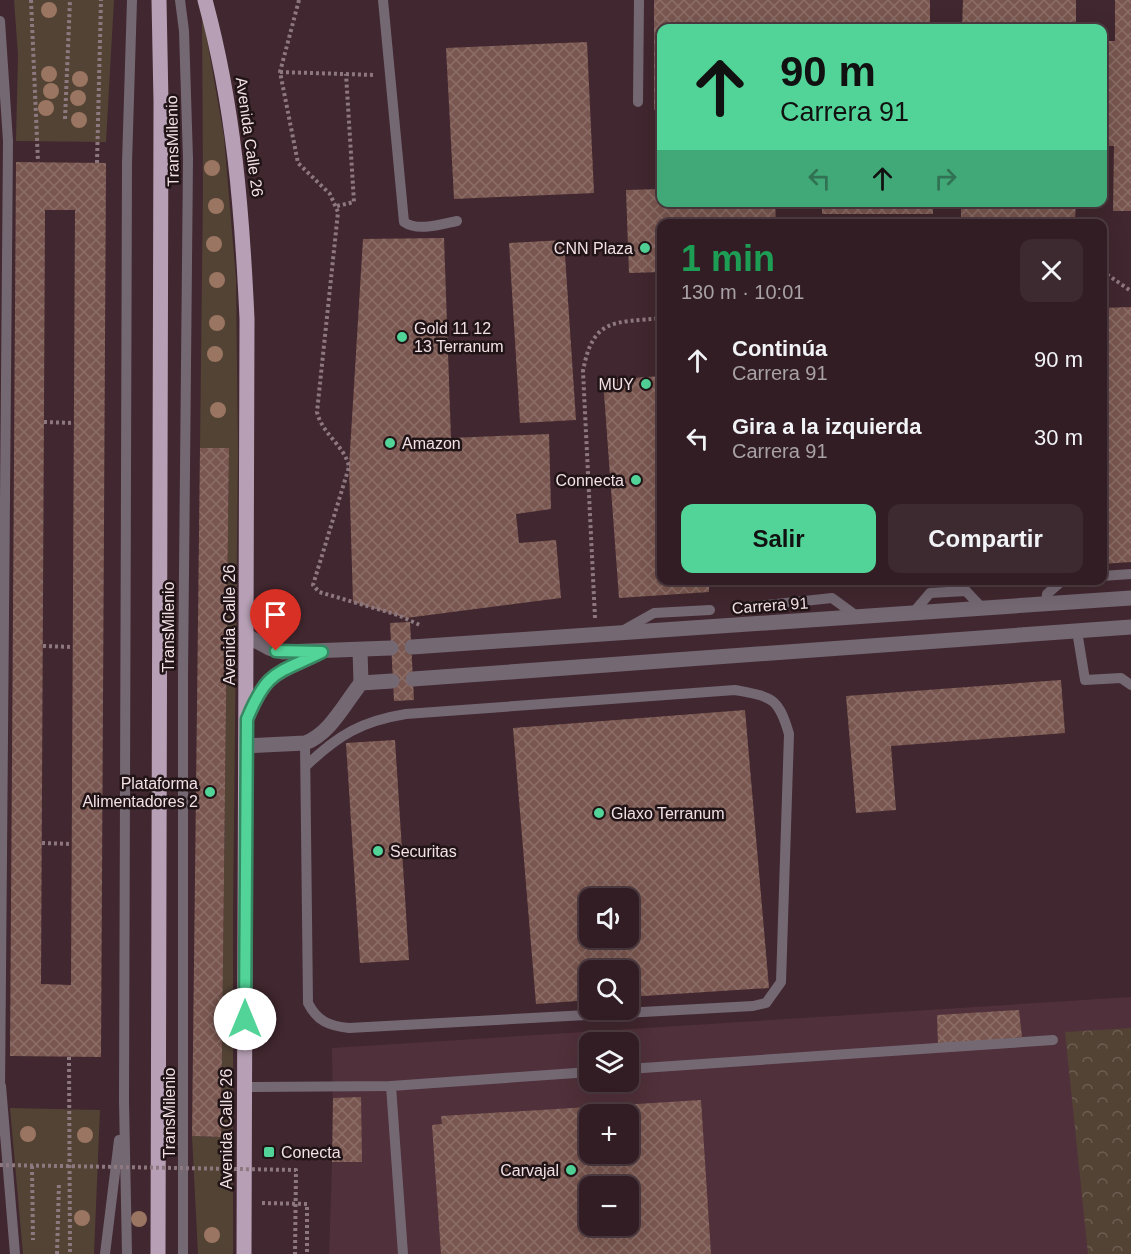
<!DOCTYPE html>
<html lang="es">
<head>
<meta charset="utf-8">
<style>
	:root { --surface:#311d23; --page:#3d2a30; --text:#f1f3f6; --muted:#a8a2a6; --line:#4c3b41; --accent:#52d397 }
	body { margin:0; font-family:Arial,sans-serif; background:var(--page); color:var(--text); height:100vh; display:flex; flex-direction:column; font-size:22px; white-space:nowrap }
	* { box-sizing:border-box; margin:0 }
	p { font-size:20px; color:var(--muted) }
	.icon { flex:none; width:33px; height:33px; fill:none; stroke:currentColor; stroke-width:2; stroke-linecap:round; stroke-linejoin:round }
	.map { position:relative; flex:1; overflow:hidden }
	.details { position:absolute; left:657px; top:219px; width:450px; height:366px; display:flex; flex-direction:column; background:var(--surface); border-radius:12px; box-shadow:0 6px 24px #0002,0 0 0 2px var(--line) }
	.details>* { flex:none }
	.hud { position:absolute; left:657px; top:24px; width:450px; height:183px; border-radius:12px; box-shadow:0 6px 24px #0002,0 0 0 2px var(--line); background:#52d397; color:#111; overflow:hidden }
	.tools { position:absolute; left:579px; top:888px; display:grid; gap:12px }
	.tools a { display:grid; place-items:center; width:60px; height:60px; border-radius:12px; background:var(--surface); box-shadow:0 6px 24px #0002,0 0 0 2px var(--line); font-size:30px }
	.pin { position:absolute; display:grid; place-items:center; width:51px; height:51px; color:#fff; margin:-62px -26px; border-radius:50% 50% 50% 0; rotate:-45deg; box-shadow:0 0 6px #0007 }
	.pin .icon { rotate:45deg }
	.me { position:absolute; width:66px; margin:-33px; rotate:0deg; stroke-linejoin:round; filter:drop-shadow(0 0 4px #0008) }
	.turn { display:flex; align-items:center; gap:21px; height:126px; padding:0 24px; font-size:27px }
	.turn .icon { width:78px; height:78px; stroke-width:2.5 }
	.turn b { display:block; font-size:42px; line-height:51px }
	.lanes { display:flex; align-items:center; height:57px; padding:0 24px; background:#0003; justify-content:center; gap:30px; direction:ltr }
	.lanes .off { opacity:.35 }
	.round { display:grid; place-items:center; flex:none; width:63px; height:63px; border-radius:12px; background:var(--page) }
	.headline { display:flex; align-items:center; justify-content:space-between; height:102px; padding:0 24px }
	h1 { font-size:36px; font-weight:800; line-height:45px; color:#1e9e55 }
	.cta { display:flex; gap:12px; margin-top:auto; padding:12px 24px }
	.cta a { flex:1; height:69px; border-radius:12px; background:var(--accent); color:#111; font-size:24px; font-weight:800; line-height:69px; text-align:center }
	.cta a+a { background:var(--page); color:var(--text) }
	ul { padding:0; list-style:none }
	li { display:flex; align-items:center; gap:18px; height:78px; padding:0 24px }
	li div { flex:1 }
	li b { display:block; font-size:22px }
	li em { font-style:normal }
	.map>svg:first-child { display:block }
</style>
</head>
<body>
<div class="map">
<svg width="1131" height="1254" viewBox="0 0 1131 1254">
	<defs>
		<pattern id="park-crowns" width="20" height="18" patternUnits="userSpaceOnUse" patternTransform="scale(1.5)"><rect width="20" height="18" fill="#534335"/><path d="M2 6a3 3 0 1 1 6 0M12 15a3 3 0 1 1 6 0" fill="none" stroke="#6c5e52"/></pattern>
		<pattern id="building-cross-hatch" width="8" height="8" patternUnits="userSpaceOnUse" patternTransform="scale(1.5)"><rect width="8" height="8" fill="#79564f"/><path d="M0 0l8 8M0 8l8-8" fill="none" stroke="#8c6e68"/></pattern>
	</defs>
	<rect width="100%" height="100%" fill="#41272f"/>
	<!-- built -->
	<path fill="#50303a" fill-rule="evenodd" d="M1131,997V1254H329L333,1135L332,1048ZM590,1042H628V1082H590ZM590,1114H628V1154H590ZM590,1186H628V1226H590Z"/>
	<!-- grass -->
	<g fill="#534335">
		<polygon points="14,0 114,0 106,142 16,141 18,55"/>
		<polygon points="202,11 224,137 236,279 238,452 233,913 233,1254 198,1254 192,1136 221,1137 229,449 200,448 203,189"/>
		<polygon points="10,1108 100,1110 94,1254 23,1254"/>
	</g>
	<!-- park -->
	<polygon fill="url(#park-crowns)" points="1131,1028 1131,1254 1088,1254 1065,1032"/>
	<!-- building -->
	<g fill="url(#building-cross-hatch)" fill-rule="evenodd">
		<polygon points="654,0 930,0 930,28 662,28 662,110 654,110"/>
		<polygon points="963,0 1076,0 1076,28 962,28"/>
		<polygon points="1115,0 1131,0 1131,211 1113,211 1114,146 1102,146 1102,41 1115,41"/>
		<polygon points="587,42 594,193 454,199 446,48"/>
		<path d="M16,162L106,163L101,1057L10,1056ZM45,210H75L71,985L41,984Z"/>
		<polygon points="662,189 662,202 775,202 776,224 662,224 662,272 629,273 626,190"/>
		<rect x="822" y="202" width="111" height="12"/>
		<polygon points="961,202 1076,202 1075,220 961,218"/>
		<polygon points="444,238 451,438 549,434 551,509 516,514 519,543 556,540 561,598 406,618 353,602 349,467 363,239"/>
		<polygon points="564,240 576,420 520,423 509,243"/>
		<polygon points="1131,307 1131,562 1102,564 1102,308"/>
		<polygon points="662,376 662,580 709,580 709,592 619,598 603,380"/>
		<polygon points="200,448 229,448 221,1137 192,1136"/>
		<polygon points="742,580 806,580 806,582 743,587"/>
		<polygon points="410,622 414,700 394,701 390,623"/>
		<polygon points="1061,680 1065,733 891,746 896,810 856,813 846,696"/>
		<path d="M745,710L769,988L628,997V970H590V1000L536,1004L513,728ZM590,898H628V938H590Z"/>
		<polygon points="395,740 409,960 360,963 346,743"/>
		<polygon points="1019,1010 1022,1037 938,1045 937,1015"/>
		<polygon points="361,1097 362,1162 332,1162 333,1098"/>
		<path d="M701,1100L711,1254H441L432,1125L442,1124L441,1116ZM590,1114H628V1154H590ZM590,1186H628V1226H590Z"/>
	</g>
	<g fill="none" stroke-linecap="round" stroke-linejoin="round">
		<!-- path -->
		<g stroke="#8e787f" stroke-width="4" stroke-dasharray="3 3" stroke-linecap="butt">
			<polyline points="31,0 38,162"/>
			<path d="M299,0L280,72L298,163L330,194L338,212L317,412C322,434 345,446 349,467L313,585L319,592L398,615L422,626"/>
			<polyline points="280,72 375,75"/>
			<polyline points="65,119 70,0"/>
			<polyline points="97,163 101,0"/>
			<polyline points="337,206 354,202 346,74"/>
			<polyline points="1102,271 1131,291"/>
			<polyline points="44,422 74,423"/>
			<path d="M595,618L583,371C593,317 614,323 662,318"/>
			<polyline points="43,646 73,647"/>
			<polyline points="42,843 72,844"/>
			<polyline points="69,1057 70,1254"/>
			<polyline points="32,1166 33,1240"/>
			<polyline points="262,1203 307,1204 307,1254"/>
			<polyline points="57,1254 59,1182"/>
		</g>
		<!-- lane -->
		<g stroke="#746873" stroke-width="10">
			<polyline points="180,0 184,31 188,159 183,677 183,1254"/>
			<path d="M383,0L404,222C418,232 442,224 457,221"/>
			<polyline points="0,21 8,141 0,1093"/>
			<polyline points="638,102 639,0"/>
			<polyline points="1102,576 1131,574"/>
			<polyline points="1046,604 1047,594 1063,580"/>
			<polyline points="747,607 832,598 858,617"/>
			<polyline points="913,613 930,593 966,591 982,608"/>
			<polyline points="622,631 654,613 710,610"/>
			<polyline points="1077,631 1085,680 1121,678 1131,685"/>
			<path d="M305,743L308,1003C317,1021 329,1026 349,1028L753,1006L766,1003L781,982L789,734C778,696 771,697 735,690L406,714C362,721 338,735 306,766"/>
			<polyline points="628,1069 1053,1040"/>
			<polyline points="1,1086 15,1254"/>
			<polyline points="391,1086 403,1254"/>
			<polyline points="244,1087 391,1086 590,1072"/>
			<polyline points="105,1254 119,1140"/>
			<polyline points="127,1254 124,1101 127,163 132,0"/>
		</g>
		<!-- street -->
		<g stroke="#746873" stroke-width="15">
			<polyline points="247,636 269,648 283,652 391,648"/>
			<polyline points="412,647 1131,598"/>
			<polyline points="360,650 361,683"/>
			<polyline points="413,679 1131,627"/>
			<path d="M247,719C267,672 274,675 318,654"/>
			<path d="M246,746L305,743C330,734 345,703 361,683L392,681"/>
		</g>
		<!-- primary -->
		<g stroke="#b7a0b5" stroke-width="15">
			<path d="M205,0C234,107 242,209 247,319L244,1254"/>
			<polyline points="158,1254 161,102 159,0"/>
		</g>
		<!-- path-bridge -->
		<polyline stroke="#8e787f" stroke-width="4" stroke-dasharray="3 3" stroke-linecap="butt" points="0,1165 296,1170 295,1254"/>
	</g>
	<!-- trees -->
	<g fill="#9a7561">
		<circle cx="49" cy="10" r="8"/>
		<circle cx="49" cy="74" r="8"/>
		<circle cx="80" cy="79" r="8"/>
		<circle cx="51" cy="91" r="8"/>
		<circle cx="78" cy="98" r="8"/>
		<circle cx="46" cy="108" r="8"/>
		<circle cx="79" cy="120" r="8"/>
		<circle cx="212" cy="168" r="8"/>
		<circle cx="216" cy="206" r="8"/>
		<circle cx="214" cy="244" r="8"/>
		<circle cx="217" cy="280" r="8"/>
		<circle cx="217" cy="323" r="8"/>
		<circle cx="215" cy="354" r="8"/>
		<circle cx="218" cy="410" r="8"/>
		<circle cx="28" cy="1134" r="8"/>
		<circle cx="85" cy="1135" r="8"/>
		<circle cx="82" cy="1218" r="8"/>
		<circle cx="139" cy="1219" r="8"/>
		<circle cx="212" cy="1235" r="8"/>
	</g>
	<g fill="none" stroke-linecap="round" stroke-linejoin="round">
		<!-- route casing -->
		<g stroke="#358962" stroke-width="15">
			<path id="route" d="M245,1019L247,719C267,670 277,674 322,652L276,651"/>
		</g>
		<!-- route -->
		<use href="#route" stroke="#52d397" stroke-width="10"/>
	</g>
	<!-- markers -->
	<g fill="#52d397" stroke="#201417" stroke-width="2">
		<circle cx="645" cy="248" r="6"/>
		<circle cx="402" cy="337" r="6"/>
		<circle cx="646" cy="384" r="6"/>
		<circle cx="390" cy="443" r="6"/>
		<circle cx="636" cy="480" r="6"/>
		<circle cx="210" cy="792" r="6"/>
		<circle cx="599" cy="813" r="6"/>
		<circle cx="378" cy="851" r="6"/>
		<rect x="263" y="1146" width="12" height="12" rx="3"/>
		<circle cx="571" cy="1170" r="6"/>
	</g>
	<g text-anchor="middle" stroke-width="5" stroke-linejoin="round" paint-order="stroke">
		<!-- street labels -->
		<g font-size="16" fill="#f2e0e5" stroke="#201417">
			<text transform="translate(250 137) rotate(82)" y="6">Avenida Calle 26</text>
			<text transform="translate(172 141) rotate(-91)" y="6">TransMilenio</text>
			<text transform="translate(770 605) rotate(-4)" y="6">Carrera 91</text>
			<text transform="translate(229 625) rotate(-90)" y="6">Avenida Calle 26</text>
			<text transform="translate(168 627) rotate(-90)" y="6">TransMilenio</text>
			<text transform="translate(169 1113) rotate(-90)" y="6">TransMilenio</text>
			<text transform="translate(226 1129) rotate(-90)" y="6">Avenida Calle 26</text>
		</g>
		<!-- poi labels -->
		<g font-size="16" fill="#f2e0e5" stroke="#201417" text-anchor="end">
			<text x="633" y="254">CNN Plaza</text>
			<text x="414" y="334" text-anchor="start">Gold 11 12<tspan x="414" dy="18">13 Terranum</tspan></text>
			<text x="634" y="390">MUY</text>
			<text x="402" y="449" text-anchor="start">Amazon</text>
			<text x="624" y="486">Connecta</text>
			<text x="198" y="789">Plataforma<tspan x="198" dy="18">Alimentadores 2</tspan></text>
			<text x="611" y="819" text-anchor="start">Glaxo Terranum</text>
			<text x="390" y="857" text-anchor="start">Securitas</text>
			<text x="281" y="1158" text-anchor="start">Conecta</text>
			<text x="559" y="1176">Carvajal</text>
		</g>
	</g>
</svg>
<div class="tools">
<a><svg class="icon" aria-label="sound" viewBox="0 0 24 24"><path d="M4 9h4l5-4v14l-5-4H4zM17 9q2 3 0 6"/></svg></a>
<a><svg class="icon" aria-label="search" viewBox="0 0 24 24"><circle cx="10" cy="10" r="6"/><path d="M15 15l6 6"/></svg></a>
<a><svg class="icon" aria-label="layers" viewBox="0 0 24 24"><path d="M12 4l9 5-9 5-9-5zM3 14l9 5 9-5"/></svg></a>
<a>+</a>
<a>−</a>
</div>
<div class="pin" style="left:276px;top:651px;background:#d93025"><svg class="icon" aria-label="arrive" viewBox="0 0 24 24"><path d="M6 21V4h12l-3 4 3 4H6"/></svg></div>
<svg class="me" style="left:245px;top:1019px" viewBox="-20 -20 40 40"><circle r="19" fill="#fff"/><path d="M0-13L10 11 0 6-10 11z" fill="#52d397"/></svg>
<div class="hud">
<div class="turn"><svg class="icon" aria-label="ahead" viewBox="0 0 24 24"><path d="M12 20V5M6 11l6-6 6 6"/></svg><div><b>90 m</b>Carrera 91</div></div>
<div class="lanes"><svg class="icon off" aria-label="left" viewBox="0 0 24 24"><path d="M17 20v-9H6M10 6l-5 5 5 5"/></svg><svg class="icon" aria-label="ahead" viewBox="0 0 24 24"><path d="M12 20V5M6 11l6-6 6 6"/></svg><svg class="icon off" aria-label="right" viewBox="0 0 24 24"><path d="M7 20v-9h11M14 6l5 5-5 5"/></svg></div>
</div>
<section class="details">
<div class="headline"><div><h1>1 min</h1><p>130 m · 10:01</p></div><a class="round"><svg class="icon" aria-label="close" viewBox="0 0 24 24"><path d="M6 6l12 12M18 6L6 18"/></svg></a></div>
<ul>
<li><svg class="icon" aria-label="ahead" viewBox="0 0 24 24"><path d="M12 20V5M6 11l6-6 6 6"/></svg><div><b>Continúa</b><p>Carrera 91</p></div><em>90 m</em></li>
<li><svg class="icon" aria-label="left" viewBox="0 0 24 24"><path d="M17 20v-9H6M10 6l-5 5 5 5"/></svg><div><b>Gira a la izquierda</b><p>Carrera 91</p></div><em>30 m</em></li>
</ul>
<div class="cta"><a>Salir</a><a>Compartir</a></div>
</section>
</div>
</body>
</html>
